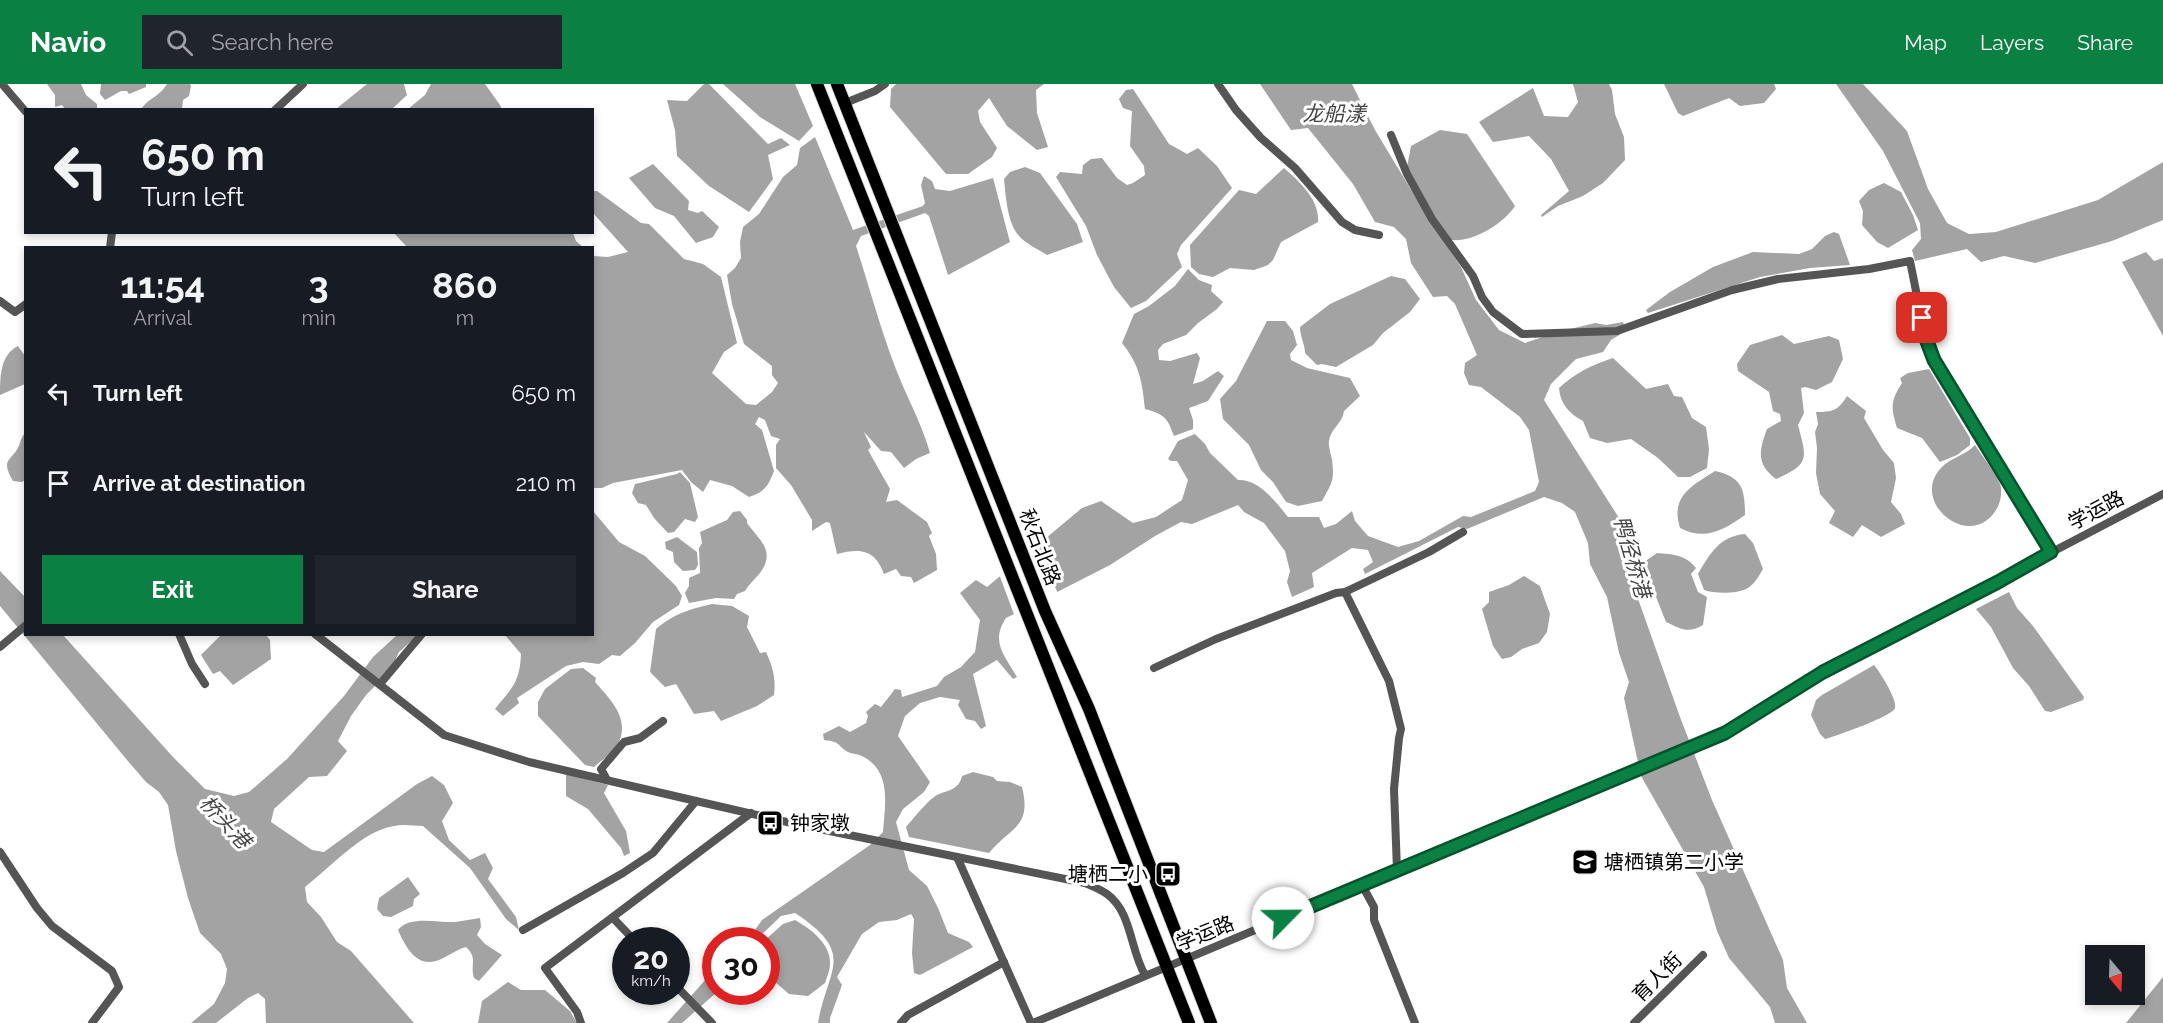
<!DOCTYPE html>
<html lang="en">
<head>
<meta charset="utf-8">
<style>
	:root { --surface:#171b24; --page:#20242c; --text:#f1f3f6; --muted:#9ea1a6; --accent:#0b8043 }
	body { margin:0; font-family:Raleway,"Noto Sans SC",sans-serif; background:var(--page); color:var(--text); height:100vh; display:flex; flex-direction:column; font-size:22px; white-space:nowrap }
	* { box-sizing:border-box; margin:0 }
	p { font-size:20px; color:var(--muted) }
	.icon { flex:none; width:33px; height:33px; fill:none; stroke:currentColor; stroke-width:2; stroke-linecap:round; stroke-linejoin:round }
	.map { position:relative; flex:1; overflow:hidden }
	.sheet { position:absolute; left:24px; top:162px; width:570px; height:390px; display:flex; flex-direction:column; background:var(--surface); border-radius:0px; box-shadow:0 3px 9px #0003 }
	.sheet>* { flex:none }
	.banner { position:absolute; left:24px; top:24px; width:570px; height:126px; border-radius:0px; box-shadow:0 3px 9px #0003; background:#171b24; color:var(--text); overflow:hidden }
	.needle { width:39px; rotate:161deg }
	.buttons { position:absolute; left:2085px; top:861px; display:grid; gap:12px }
	.buttons a { display:grid; place-items:center; width:60px; height:60px; border-radius:0px; background:var(--surface); box-shadow:0 3px 9px #0003; font-size:30px }
	.speed { position:absolute; left:612px; top:843px; display:flex; gap:12px; font-size:30px; font-weight:700; text-align:center }
	.speed>* { display:grid; place-content:center; width:78px; height:78px; border-radius:50%; background:var(--surface); box-shadow:0 3px 9px #0003; line-height:1 }
	.speed small { font-size:15px; font-weight:400 }
	.speed .limit { border:9px solid #d22; background:#fff; color:#111 }
	.pin { position:absolute; display:grid; place-items:center; width:51px; height:51px; color:#fff; margin:-26px; border-radius:12px; box-shadow:0 3px 9px #0006 }
	.me { position:absolute; width:66px; margin:-33px; rotate:67deg; stroke-linejoin:round; filter:drop-shadow(0 0 4px #0008) }
	.turn { display:flex; align-items:center; gap:21px; height:126px; padding:0 18px; font-size:27px }
	.turn .icon { width:78px; height:78px; stroke-width:2.5 }
	.turn b { display:block; font-size:42px; line-height:51px }
	.eta { display:flex; justify-content:space-evenly; align-items:center; height:102px; text-align:center }
	.eta b { font-size:36px; font-weight:700; line-height:42px }
	.action { display:flex; gap:12px; margin-top:auto; padding:12px 18px }
	.action a { flex:1; height:69px; border-radius:0px; background:var(--accent); color:#fff; font-size:24px; font-weight:700; line-height:69px; text-align:center }
	.action a+a { background:var(--page); color:var(--text) }
	ul { padding:0; list-style:none }
	li { display:flex; align-items:center; gap:18px; height:90px; padding:0 18px }
	li div { flex:1 }
	li b { display:block; font-size:22px }
	li em { font-style:normal }
	header { display:flex; align-items:center; gap:36px; box-sizing:border-box; height:84px; padding:0 30px; background:var(--accent); color:#fff }
	header strong { font-size:28px }
	nav { display:flex; gap:33px; margin-inline-start:auto; font-size:21px }
	.search { width:420px; height:54px; background:var(--page); display:flex; align-items:center; gap:15px; box-sizing:border-box; padding:0 21px; border-radius:0px; color:var(--muted); font-size:22px }
	.map>svg:first-child { display:block }
</style>
</head>
<body>
<header>
<strong>Navio</strong>
<div class="search"><svg class="icon" aria-label="search" viewBox="0 0 24 24"><circle cx="10" cy="10" r="6"/><path d="M15 15l6 6"/></svg>Search here</div>
<nav><a>Map</a><a>Layers</a><a>Share</a></nav>
</header>
<div class="map">
<svg width="2163" height="939" viewBox="0 0 2163 939">
	<rect width="100%" height="100%" fill="#fff"/>
	<!-- water -->
	<g fill="#a3a3a3">
		<polygon points="47,0 81,0 86,11 97,20 97,25 65,25 62,21 55,23 55,11"/>
		<polygon points="101,0 146,0 146,3 129,10 127,7 121,7 105,16 100,10"/>
		<path d="M167,0H190L191,2L189,12L183,16L182,25H141C150,13 159,13 167,0Z"/>
		<polygon points="367,0 404,0 407,11 392,25 336,25"/>
		<polygon points="431,0 485,0 500,21 502,25 408,25 425,11"/>
		<polygon points="704,0 709,0 768,60 781,54 790,61 768,71 773,95 749,128 709,102 677,72 675,46 667,16 687,17"/>
		<polygon points="723,0 795,0 813,42 799,57 760,33"/>
		<polygon points="896,0 1044,0 1036,6 1037,29 1048,63 1037,66 1007,42 989,14 978,27 980,38 997,64 992,73 968,90 946,90 890,23 891,5"/>
		<path d="M1260,0H1352L1375,46L1425,129L1461,183L1476,216L1499,246L1525,259L1554,249L1595,239L1606,241L1623,238L1626,247L1611,256L1603,268L1576,275L1551,300L1544,316L1619,434L1637,512L1680,633L1712,716L1783,876L1787,904L1807,939H1775L1770,923L1729,874L1717,847L1704,803L1641,692L1624,614L1629,598L1619,569L1607,513L1590,480L1588,459L1575,428L1562,419L1544,413L1467,445L1458,443L1365,490L1363,485L1373,478L1368,466L1352,464L1312,489L1314,503L1292,513L1287,498L1290,487L1285,467L1264,439L1244,428L1238,421L1192,440L1181,438L1155,452L1110,481L1006,534C990,558 1005,572 1017,593L1013,595L997,576L973,590L986,642L981,645L975,637L966,635L958,621L960,616L940,613L920,619L905,632L898,652L930,698L924,708L903,725L896,738L909,786L927,802L938,824L948,849L969,858L973,863L920,891L914,889L912,869L914,835L911,830L897,836L879,838L862,850L837,893L842,901L830,934V939H818C828,883 857,870 795,829L781,832L756,856H748L762,836L870,761L883,748C885,720 892,687 862,672C858,670 852,670 848,668C836,661 842,658 824,656L823,650L839,642L850,648L866,639L868,632L866,628L875,620L881,623L895,605L901,606L902,613L937,602L944,593L961,583L975,568L980,536L960,509L976,496L987,503L1082,424L1101,417L1133,439L1156,433L1182,416L1188,396L1177,377H1171L1168,375L1178,357L1195,350L1205,360L1210,369L1238,396C1259,395 1276,418 1288,433H1319L1324,444L1336,440L1352,427L1355,437L1368,452L1398,463L1419,457L1463,432L1471,433L1535,407L1539,398L1529,346L1520,333L1481,303L1469,301L1464,289L1465,279L1477,271L1455,220L1447,212L1433,213L1411,179L1406,155L1394,143L1375,138L1353,100L1308,44L1291,46Z"/>
		<polygon points="1573,0 1609,0 1612,6 1615,30 1624,53 1625,76 1603,99 1583,112 1558,122 1542,133 1541,131 1569,107 1551,75 1529,52 1493,58 1479,38 1533,4 1544,32 1568,33 1578,18"/>
		<polygon points="1664,0 1774,0 1776,5 1764,19 1740,22 1729,14 1683,32 1678,29"/>
		<polygon points="1836,0 1863,0 1907,47 1928,105 1947,139 1969,150 1996,148 2098,116 2163,78 2163,136 2112,157 2035,179 2004,172 1981,178 1967,165 1915,177 1912,166 1921,155 1920,139 1883,67"/>
		<polygon points="1133,5 1169,60 1187,70 1198,64 1217,82 1232,104 1181,161 1177,170 1182,183 1146,217 1131,224 1114,203 1097,171 1086,142 1056,93 1060,88 1082,90 1083,81 1091,75 1102,74 1117,94 1127,101 1133,99 1145,91 1144,82 1130,62 1132,27 1123,24 1119,15 1126,6"/>
		<path d="M1440,46L1467,50L1515,122C1503,140 1474,158 1451,156L1434,133L1407,83L1411,62Z"/>
		<path d="M815,53L853,146L923,122L925,119L921,101L924,92L932,97L935,105L950,107L993,94L1010,158L948,191L929,132L925,129L861,152L856,162C871,208 883,255 902,300C912,323 923,344 930,369L916,375L904,384L891,368L881,367L864,348L871,363L868,366L890,405L886,418L897,416L927,438L932,449L929,452L936,470L937,486L914,499L911,493L901,492L896,485L884,490C875,465 860,464 837,470L830,439L826,438L812,447V436L791,401L776,384V361L780,355L771,352L765,336L759,333L755,340L762,346L774,387C768,402 765,408 749,413L732,402L710,396L703,408L691,398L682,386L613,399L602,404H593L592,172L608,173L628,168L593,129V107H597L641,139L649,140L684,175L703,180L721,193L737,259L724,268L712,289L746,320L756,321L772,308L778,299L772,291V282L744,260L732,220L727,191L735,184L741,174L740,158L743,143L759,130L783,93L797,81L800,64Z"/>
		<polygon points="653,80 689,117 688,126 698,129 702,127 719,143 713,153 696,159 674,132 655,124 629,94"/>
		<path d="M1025,83L1040,89L1077,140L1083,158L1047,171C1039,166 1029,161 1022,155C1007,142 1006,113 1004,95L1010,88Z"/>
		<path d="M1284,84C1299,97 1320,116 1318,138L1281,158L1273,176L1268,181L1254,186L1230,184L1213,193L1199,190L1191,183L1190,161L1239,106L1256,110Z"/>
		<polygon points="1884,99 1901,108 1913,131 1918,146 1888,164 1877,158 1862,141 1863,127 1859,117 1869,106"/>
		<polygon points="1834,148 1839,150 1850,181 1810,184 1760,193 1648,229 1646,226 1670,208 1713,183 1753,168 1799,170 1812,165 1825,152"/>
		<polygon points="394,149 573,149 576,157 583,163 407,163"/>
		<polygon points="2146,168 2154,177 2163,174 2163,252 2122,178"/>
		<path d="M1188,185L1199,196L1212,201L1211,207L1223,218L1217,225L1198,239L1186,251L1163,260L1158,266L1159,276L1170,277L1197,269L1200,274L1193,300L1203,297L1218,287L1224,292L1208,317L1189,324L1193,336V345L1174,352C1167,333 1165,331 1145,325C1142,297 1140,282 1122,259L1134,230L1149,222L1175,202Z"/>
		<path d="M1391,192L1405,195L1420,215L1410,228L1383,249L1373,261L1336,283L1322,280L1317,281L1305,269C1305,260 1300,253 1300,243L1330,220Z"/>
		<path d="M1267,237H1285L1293,247L1297,261L1290,270L1291,276L1307,284L1350,294L1360,312L1344,327C1343,339 1330,345 1329,357C1328,363 1331,370 1332,376C1335,397 1331,400 1322,417L1298,422L1286,418L1273,398L1261,386L1249,361L1223,335L1220,315L1236,297Z"/>
		<path d="M1782,251L1794,260L1829,252L1839,256L1843,275L1832,298L1816,306L1805,303L1801,304L1804,329L1798,341C1807,375 1810,380 1776,395C1756,380 1759,367 1767,345L1781,337L1780,330L1773,327L1769,308L1738,287L1737,280L1750,261Z"/>
		<path d="M18,262L25,272V300L0,311C0,293 0,271 18,262Z"/>
		<path d="M1613,274L1646,305L1668,300L1674,312L1682,313L1692,334L1706,343L1709,365L1707,384L1690,393H1678L1658,374L1631,355L1607,359L1590,354L1583,337C1570,330 1560,320 1559,304C1575,289 1592,281 1613,274Z"/>
		<path d="M1929,285L1970,354V361L1957,371L1940,378L1922,354L1897,344C1891,323 1890,318 1902,299L1900,294L1908,289Z"/>
		<path d="M1847,312L1866,327L1864,334L1883,366L1894,379L1896,394L1891,418L1901,430L1905,440L1881,453L1862,441L1853,453L1829,439L1835,427L1820,410L1816,389L1817,364L1815,348L1818,340L1816,328C1832,328 1838,327 1847,312Z"/>
		<path d="M25,349V396L22,398L13,397C0,374 11,378 19,362C21,356 21,354 25,349Z"/>
		<path d="M1975,361C1982,372 1996,389 2000,400C2003,408 2000,420 1996,426C1970,468 1909,418 1941,384C1950,374 1966,371 1975,361Z"/>
		<path d="M1715,387C1742,393 1745,405 1745,431C1724,446 1705,457 1680,444C1670,412 1692,402 1715,387Z"/>
		<polygon points="680,388 690,399 698,433 695,438 685,435 674,448 668,449 654,434 646,421 638,419 632,409 635,400 677,390"/>
		<path d="M593,427L619,458L645,472L676,502L682,512L679,521L653,538L635,559L620,572L612,571L599,580L583,578L566,582L517,614L519,619L503,632L495,625C512,604 520,598 521,570L505,551L592,550Z"/>
		<path d="M740,427L747,436V439C760,457 776,467 760,489C755,495 749,500 745,507L737,510L734,515L716,514L689,519L685,509L689,502V494L700,489L699,464L702,459L700,448L727,436L733,428Z"/>
		<path d="M1745,450L1753,459L1763,485C1759,492 1755,499 1748,504C1737,510 1715,510 1704,506L1698,490C1710,469 1720,452 1745,450Z"/>
		<polygon points="677,453 697,468 698,481 695,486 683,487 674,478 673,468 666,465 665,458"/>
		<path d="M1657,469C1672,470 1686,471 1696,484L1691,490L1698,508L1707,513L1703,541C1688,550 1681,545 1666,538L1645,485L1647,476Z"/>
		<path d="M0,487L25,513L26,550L63,551L173,673L205,705L234,712L249,708L287,675L344,612L373,573L397,551H418L399,568L390,587L366,611L351,632L338,657L347,667L327,692L309,693L274,725L271,738L312,766L324,768L417,700L432,692L444,701L453,719L442,737L449,756L470,776L485,769L493,784L488,795L516,833L519,846L506,835L470,784L423,742C414,742 403,740 394,742C362,747 331,783 305,803L307,818L321,833L337,858L351,867L414,939H266L265,915L258,909L248,914L216,939H191L214,920L225,899L227,885L221,870L200,849L188,814L176,767L168,721L159,708L146,698L127,676L0,522Z"/>
		<polygon points="1524,492 1540,502 1550,530 1547,548 1539,559 1522,565 1511,573 1502,575 1493,562 1482,525 1489,518 1489,508 1509,501"/>
		<polygon points="2009,508 2017,524 2033,542 2084,613 2083,616 2051,628 2045,627 2029,602 2013,584 1991,543 1976,525"/>
		<path d="M712,520L732,522L749,532L747,543L760,569L766,568C773,583 776,595 774,611L757,622L721,637L714,627L694,630L676,600L665,603L650,588L656,545C674,530 689,525 712,520Z"/>
		<polygon points="221,551 266,551 270,556 271,575 233,601 220,587 213,590 201,571"/>
		<path d="M1874,581C1880,588 1897,615 1895,624C1893,632 1836,652 1825,655L1820,650L1811,631L1816,616L1822,611Z"/>
		<path d="M583,584L596,594L595,598C610,615 631,635 618,660C613,668 601,677 594,683L585,681L538,632V618L545,605L571,585Z"/>
		<path d="M973,688L993,693L997,697L1010,698L1022,703C1032,744 1011,742 989,769L909,753L906,743C914,734 928,716 937,711C948,706 959,706 962,692Z"/>
		<polygon points="566,690 608,701 604,709 626,747 630,769 624,772 621,764 588,725 566,712"/>
		<polygon points="408,793 420,810 414,815 413,822 391,833 383,832 377,825 379,814"/>
		<path d="M480,834L481,843L477,851L485,860L502,871L479,897L474,894C470,880 478,874 466,863C455,866 446,874 436,877C415,883 405,861 398,846C409,831 439,839 455,838C464,837 472,835 480,834Z"/>
		<path d="M795,836C811,845 831,860 830,880C830,886 827,893 825,899L808,912L789,910L767,891L766,856H765L783,840Z"/>
		<polygon points="715,885 716,908 717,908 682,939 667,939"/>
		<polygon points="2163,893 2163,939 2126,939"/>
		<polygon points="508,898 521,906 545,906 570,927 577,939 478,939 482,917"/>
	</g>
	<!-- pier -->
	<polygon fill="#fff" points="1037,458 1058,510 1015,533 999,490"/>
	<g fill="none" stroke-linecap="round" stroke-linejoin="round">
		<!-- primary casing -->
		<g stroke="#dbdbdb" stroke-width="14">
			<g id="primary">
				<polyline points="817,0 1189,939"/>
				<polyline points="837,0 1045,527 1089,625 1211,939"/>
			</g>
		</g>
		<!-- street -->
		<g stroke="#555" stroke-width="8">
			<polyline points="2,0 26,28"/>
			<polyline points="1218,0 1236,26 1261,54 1295,84 1342,138 1355,146 1379,151"/>
			<polyline points="845,19 875,7 885,0"/>
			<polyline points="275,26 303,0"/>
			<polyline points="1391,51 1407,90 1432,135 1473,192 1482,213 1493,228 1522,250 1617,247 1732,206 1778,195 1869,185 1910,177 1925,252 1934,276 2051,468"/>
			<polyline points="110,164 112,148"/>
			<polyline points="0,217 15,228 26,220"/>
			<polyline points="1345,508 1389,597 1401,645 1399,654 1394,705 1397,786"/>
			<polyline points="179,550 192,580 205,600"/>
			<path d="M315,550L444,651L529,678L696,717L800,741L1085,799C1092,802 1100,805 1107,810C1132,828 1130,866 1145,891"/>
			<polyline points="0,563 26,541"/>
			<polyline points="1154,584 1216,555 1336,509 1345,508 1429,468 1463,448"/>
			<polyline points="380,600 422,550"/>
			<polyline points="607,696 601,685 624,658 640,654 663,637"/>
			<polyline points="0,768 37,824 52,842 112,887 119,903 92,939"/>
			<polyline points="957,773 1031,939"/>
			<polyline points="1362,801 1374,823 1374,836 1415,939"/>
			<polyline points="613,834 634,856"/>
			<polyline points="523,846 623,789 653,769 696,717"/>
			<polyline points="676,902 712,939"/>
			<polyline points="581,939 577,928 545,884 751,729"/>
			<polyline points="901,939 908,931 1004,878"/>
			<polyline points="1033,939 1725,649 1823,588 2163,410"/>
			<polyline points="1634,939 1703,871"/>
		</g>
		<!-- primary -->
		<use href="#primary" stroke="#000" stroke-width="12"/>
	</g>
	<g fill="none" stroke-linecap="round" stroke-linejoin="round">
		<!-- route casing -->
		<g stroke="#07532c" stroke-width="15">
			<polyline id="route" points="1283,834 1725,649 1823,588 1998,498 2051,468 1934,276 1925,252 1922,234"/>
		</g>
		<!-- route -->
		<use href="#route" stroke="#0b8043" stroke-width="10"/>
	</g>
	<!-- icons -->
	<defs>
		<g id="bus-square" transform="scale(1.35)"><rect x="-9" y="-9" width="18" height="18" rx="4" fill="#000" stroke="#fff"/><path d="M-5-6H5V4H4V6H2V4H-2V6H-4V4H-5ZM-3.5-4V0h7V-4ZM-3.5 1.2v1.5H-2V1.2ZM2 1.2v1.5H3.5V1.2Z" fill="#fff"/></g>
		<g id="school-square" transform="scale(1.35)"><rect x="-9" y="-9" width="18" height="18" rx="4" fill="#000" stroke="#fff"/><path d="M0-5L7-2L0 1L-7-2ZM-4 1L0 2.5L4 1V4Q0 6-4 4Z" fill="#fff"/></g>
	</defs>
	<g fill-rule="evenodd">
		<use href="#bus-square" x="770" y="739"/>
		<use href="#school-square" x="1585" y="778"/>
		<use href="#bus-square" x="1168" y="790"/>
	</g>
	<g text-anchor="middle" stroke-width="6" stroke-linejoin="round" paint-order="stroke">
		<!-- street labels -->
		<g font-size="20" fill="#000" stroke="#fff">
			<text transform="translate(2096 426) rotate(-28)" y="7">学运路</text>
			<text transform="translate(1040 463) rotate(69)" y="7">秋石北路</text>
			<text transform="translate(1205 849) rotate(-22)" y="7">学运路</text>
			<text transform="translate(1657 893) rotate(-45)" y="7">育人街</text>
		</g>
		<!-- poi labels -->
		<g font-size="20" fill="#000" stroke="#fff" text-anchor="start">
			<text x="790" y="746">钟家墩</text>
			<text x="1604" y="785">塘栖镇第二小学</text>
			<text x="1148" y="797" text-anchor="end">塘栖二小</text>
		</g>
		<!-- water labels -->
		<g font-size="21" font-style="italic" fill="#444" stroke="#fff">
			<text x="1334" y="37">龙船漾</text>
			<text transform="translate(1632 473) rotate(74)" y="7">鸭径桥港</text>
			<text transform="translate(225 738) rotate(47)" y="7">桥头港</text>
		</g>
	</g>
</svg>
<div class="buttons">
<a><svg class="needle" viewBox="-14 -14 28 28"><path d="M0-13l5 13h-10z" fill="#e53935"/><path d="M0 13l5-13h-10z" fill="#9ea1a6"/></svg></a>
</div>
<div class="speed"><div>20<small>km/h</small></div><div class="limit">30</div></div>
<div class="pin" style="left:1922px;top:234px;background:#d93025"><svg class="icon" aria-label="arrive" viewBox="0 0 24 24"><path d="M6 21V4h12l-3 4 3 4H6"/></svg></div>
<svg class="me" style="left:1283px;top:834px" viewBox="-20 -20 40 40"><circle r="19" fill="#fff"/><path d="M0-13L10 11 0 6-10 11z" fill="#0b8043"/></svg>
<div class="banner">
<div class="turn"><svg class="icon" aria-label="left" viewBox="0 0 24 24"><path d="M17 20v-9H6M10 6l-5 5 5 5"/></svg><div><b>650 m</b>Turn left</div></div>
</div>
<section class="sheet">
<div class="eta">
<div><b>11:54</b><p>Arrival</p></div>
<div><b>3</b><p>min</p></div>
<div><b>860</b><p>m</p></div>
</div>
<ul>
<li><svg class="icon" aria-label="left" viewBox="0 0 24 24"><path d="M17 20v-9H6M10 6l-5 5 5 5"/></svg><div><b>Turn left</b></div><em>650 m</em></li>
<li><svg class="icon" aria-label="arrive" viewBox="0 0 24 24"><path d="M6 21V4h12l-3 4 3 4H6"/></svg><div><b>Arrive at destination</b></div><em>210 m</em></li>
</ul>
<div class="action"><a>Exit</a><a>Share</a></div>
</section>
</div>
</body>
</html>
